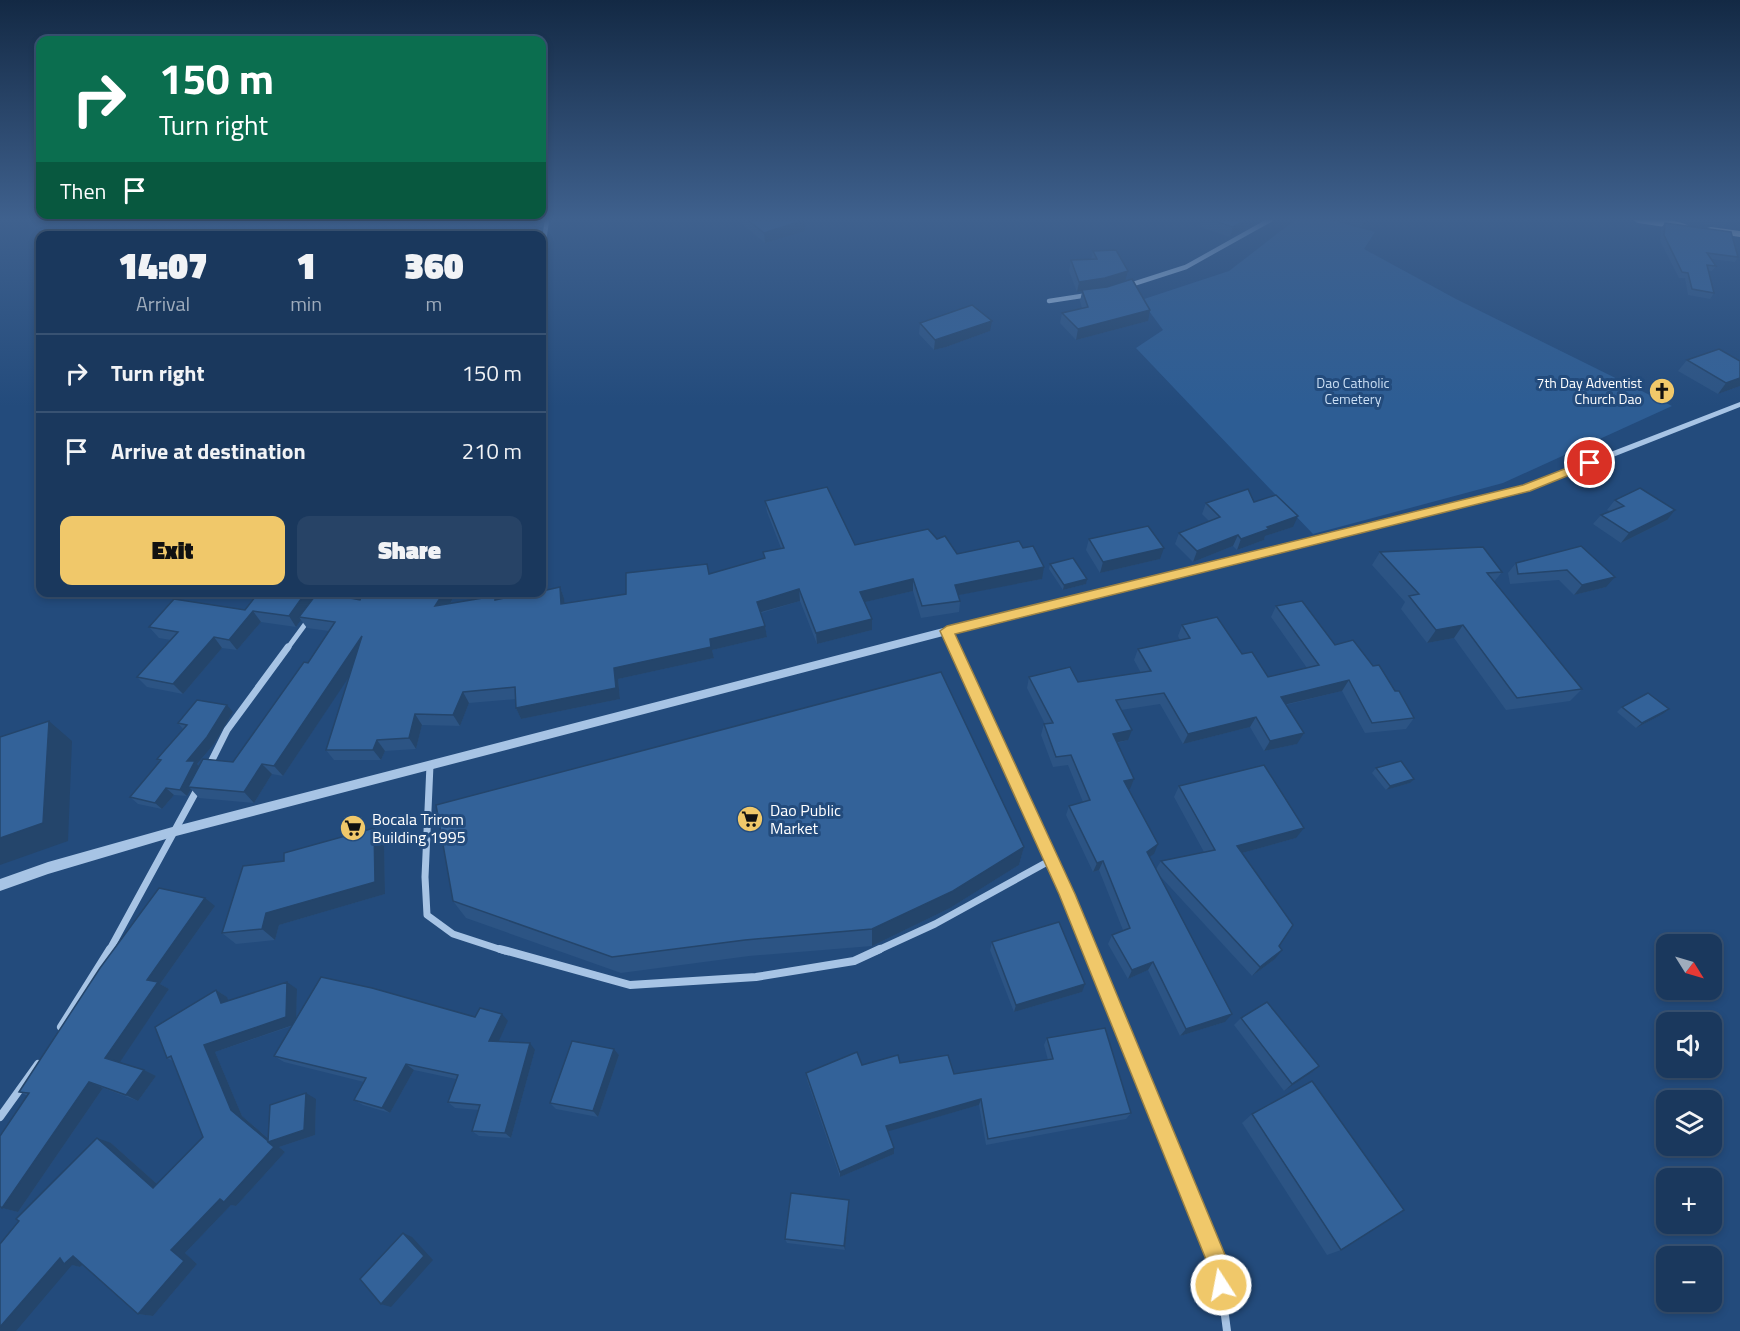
<!DOCTYPE html>
<html lang="en">
<head>
<meta charset="utf-8">
<style>
	:root { --surface:#1a385d; --page:#274366; --text:#f1f3f6; --muted:#9facbc; --line:#385272; --accent:#f0c86a }
	body { margin:0; font-family:"Titillium Web",sans-serif; background:var(--page); color:var(--text); height:100vh; display:flex; flex-direction:column; font-size:22px; white-space:nowrap }
	* { box-sizing:border-box; margin:0 }
	p { font-size:20px; color:var(--muted) }
	.icon { flex:none; width:33px; height:33px; fill:none; stroke:currentColor; stroke-width:2; stroke-linecap:round; stroke-linejoin:round }
	.map { position:relative; flex:1; overflow:hidden }
	.side { position:absolute; left:36px; top:231px; width:510px; height:366px; display:flex; flex-direction:column; background:var(--surface); border-radius:12px; box-shadow:0 3px 9px #0003,0 0 0 2px var(--line) }
	.side>* { flex:none }
	.guide { position:absolute; left:36px; top:36px; width:510px; height:183px; border-radius:12px; box-shadow:0 3px 9px #0003,0 0 0 2px var(--line); background:#0b6e4f; color:#fff; overflow:hidden }
	.needle { width:39px; rotate:127deg }
	.tools { position:absolute; left:1656px; top:934px; display:grid; gap:12px }
	.tools a { display:grid; place-items:center; width:66px; height:66px; border-radius:12px; background:var(--surface); box-shadow:0 3px 9px #0003,0 0 0 2px var(--line); font-size:30px }
	.pin { position:absolute; display:grid; place-items:center; width:51px; height:51px; color:#fff; margin:-26px; border:3px solid #fff; border-radius:50%; box-shadow:0 2px 6px #0007 }
	.me { position:absolute; width:66px; margin:-33px; rotate:349deg; stroke-linejoin:round; filter:drop-shadow(0 0 4px #0008) }
	.turn { display:flex; align-items:center; gap:21px; height:126px; padding:0 24px; font-size:27px }
	.turn .icon { width:78px; height:78px; stroke-width:2.5 }
	.turn b { display:block; font-size:42px; line-height:51px }
	.then { display:flex; align-items:center; height:57px; padding:0 24px; background:#0003; gap:12px; font-size:22px }
	.eta { display:flex; justify-content:space-evenly; align-items:center; height:102px; text-align:center }
	.eta b { font-size:36px; font-weight:800; line-height:42px }
	.button { display:flex; gap:12px; margin-top:auto; padding:12px 24px }
	.button a { flex:1; height:69px; border-radius:12px; background:var(--accent); color:#111; font-size:24px; font-weight:800; line-height:69px; text-align:center }
	.button a+a { background:var(--page); color:var(--text) }
	ul { padding:0; list-style:none }
	li { display:flex; align-items:center; gap:18px; height:78px; padding:0 24px; border-top:2px solid var(--line) }
	li div { flex:1 }
	li b { display:block; font-size:22px }
	li em { font-style:normal }
	.map>svg:first-child { display:block }
</style>
</head>
<body>
<div class="map">
<svg width="1740" height="1331" viewBox="0 0 1740 1331">
	<rect width="100%" height="100%" fill="#234b7c"/>
	<!-- green -->
	<polygon fill="#2d5d94" points="1295,220 1331,220 1375,232 1364,249 1456,299 1672,406 1503,483 1313,534 1136,348 1163,330 1141,300 1229,271"/>
	<g fill="none" stroke-linecap="round" stroke-linejoin="round">
		<!-- minor-far3 -->
		<g stroke="#a7c4e5" stroke-width="4.5">
			<polyline points="542,254 547,220"/>
			<polyline points="1127,286 1186,267 1270,220"/>
			<polyline points="1049,301 1088,295"/>
		</g>
		<!-- minor-far2 -->
		<g stroke="#a7c4e5" stroke-width="5">
			<polyline points="947,631 955,649"/>
			<polyline points="287,649 309,619"/>
		</g>
		<!-- minor-far1 -->
		<g stroke="#a7c4e5" stroke-width="7">
			<polyline points="955,647 1067,894 1090,951"/>
			<polyline points="430,765 425,877 427,915 453,934 505,951"/>
			<polyline points="209,766 227,730 288,647"/>
			<polyline points="109,951 199,786"/>
			<polyline points="876,951 935,924 1051,860"/>
		</g>
		<!-- minor -->
		<g stroke="#a7c4e5" stroke-width="8">
			<polyline points="500,949 630,985 756,977 854,961 880,949"/>
			<polyline points="1090,949 1218,1262 1227,1331"/>
			<polyline points="61,1027 110,949"/>
			<polyline points="0,1117 38,1064"/>
		</g>
		<!-- tertiary -->
		<polygon fill="#a7c4e5" fill-rule="evenodd" points="1740,402 1740,407 1529,490 947,635 176,836 48,874 0,891 0,879 48,862 176,826 947,627 1523,486"/>
		<!-- trunk -->
		<g fill="#f4f8fe" fill-rule="evenodd">
			<path d="M1633,220C1648,219 1677,218 1690,227L1685,230L1638,223Z"/>
			<polygon points="1711,227 1740,231 1740,237 1707,232 1707,228"/>
		</g>
	</g>
	<!-- wall -->
	<g fill="#2c5484">
		<polygon points="742,220 803,220 805,231 765,243 743,225"/>
		<polygon points="1202,220 1258,220 1252,225 1230,237 1200,227"/>
		<polygon points="1337,220 1369,220 1362,227"/>
		<polygon points="1672,220 1720,220 1727,221 1724,226"/>
		<polygon points="1665,223 1738,257 1735,262 1711,259 1716,266 1712,271 1708,271 1714,293 1710,299 1688,295 1685,278 1679,278 1660,241 1661,228"/>
		<polygon points="1093,251 1126,281 1148,321 1076,340 1060,323 1062,313 1082,308 1080,301 1082,292 1077,292 1069,271 1071,260 1091,260"/>
		<polygon points="920,323 990,331 946,347 934,350 919,334"/>
		<polygon points="1687,360 1740,361 1740,386 1718,394 1678,371"/>
		<polygon points="1615,500 1667,520 1621,543 1593,524 1601,515 1610,511 1607,510"/>
		<polygon points="765,501 855,545 937,539 957,554 1042,579 958,595 960,601 959,612 921,618 913,591 865,602 872,630 817,644 800,601 761,613 765,626 767,637 712,650 714,658 618,679 620,699 521,719 516,708 516,699 469,703 460,726 422,725 416,749 385,751 381,760 334,760 326,750 348,678 283,776 272,774 254,803 199,798 191,789 187,796 174,795 162,809 138,804 130,797 160,762 157,759 183,729 178,723 233,712 214,744 197,764 199,766 233,762 308,663 329,631 307,628 301,620 296,627 261,622 237,650 222,648 183,694 147,687 137,677 171,640 159,638 149,627 245,610 259,592 309,592 313,598 360,600 363,592 457,592 450,604 497,599 560,587 564,598 564,603 626,594 709,574 764,558 763,552 781,548 767,512"/>
		<polygon points="1254,502 1293,527 1265,536 1264,540 1237,550 1233,546 1193,562 1175,544 1179,533 1209,521 1202,514 1206,503"/>
		<polygon points="1089,539 1160,559 1100,573 1086,550"/>
		<polygon points="1581,546 1606,587 1574,595 1559,580 1510,584 1508,573 1516,563"/>
		<polygon points="1380,552 1502,572 1494,582 1582,689 1570,701 1506,710 1454,638 1427,643 1401,609 1405,602 1372,565"/>
		<polygon points="1050,564 1086,584 1063,590 1049,569"/>
		<polygon points="1276,606 1335,645 1373,666 1395,691 1414,718 1406,729 1365,733 1342,691 1286,705 1297,744 1264,751 1250,727 1183,744 1160,704 1121,710 1128,740 1117,743 1134,779 1129,789 1154,854 1150,856 1156,869 1161,861 1204,852 1174,797 1179,786 1296,838 1242,853 1279,946 1275,959 1252,976 1160,876 1225,1022 1180,1036 1148,970 1128,979 1108,944 1112,935 1123,930 1099,870 1093,872 1066,815 1069,806 1083,802 1068,765 1053,767 1041,735 1044,724 1045,724 1027,688 1029,677 1078,682 1141,673 1134,660 1138,649 1180,640 1178,636 1182,625 1242,654 1268,677 1307,668 1271,617"/>
		<polygon points="1622,707 1669,709 1663,714 1636,728 1617,712"/>
		<polygon points="1376,768 1410,783 1386,790 1372,773"/>
		<polygon points="374,828 384,840 385,894 279,925 275,940 236,944 222,933 284,861"/>
		<polygon points="1024,847 1019,865 950,908 872,946 749,956 621,973 466,918 453,901"/>
		<polygon points="215,906 160,984 169,989 119,1063 144,1070 156,1076 138,1101 103,1088 18,1212 2,1208 28,1096 19,1092"/>
		<polygon points="992,942 1082,992 1014,1012 990,950"/>
		<polygon points="297,989 296,1018 475,1017 508,1021 498,1041 535,1050 511,1138 479,1136 472,1131 479,1110 455,1108 448,1102 456,1079 414,1070 390,1113 363,1105 354,1100 364,1082 284,1062 274,1056 292,1026 215,1052 242,1116 268,1138 316,1099 315,1135 279,1147 285,1152 236,1206 231,1205 185,1253 197,1264 153,1316 138,1314 83,1264 80,1267 72,1265 111,1143 157,1184 203,1137 173,1061 167,1058 216,990 227,997 228,1001"/>
		<polygon points="1241,1018 1319,1066 1311,1073 1284,1091 1234,1025"/>
		<polygon points="1047,1038 1131,1113 1126,1119 986,1145 979,1105 888,1131 894,1154 840,1177 807,1080 806,1073 862,1065 900,1063 954,1074 1048,1060 1044,1045"/>
		<polygon points="614,1049 619,1055 598,1117 556,1109 550,1103"/>
		<polygon points="1252,1114 1341,1250 1327,1255 1242,1123"/>
		<polygon points="849,1205 845,1250 787,1243 785,1239"/>
	</g>
	<!-- shaded-wall -->
	<g fill="#24456b">
		<polygon points="804,220 805,231 765,243 764,233"/>
		<polygon points="1246,220 1258,220 1252,225 1230,237 1233,227"/>
		<polygon points="1365,220 1369,220 1362,227"/>
		<polygon points="1128,271 1125,281 1103,289 1077,292 1079,282"/>
		<polygon points="1150,310 1148,321 1076,340 1078,329"/>
		<polygon points="992,321 990,331 946,347 934,350 935,340"/>
		<polygon points="1740,378 1740,386 1718,394 1726,383"/>
		<polygon points="1675,510 1667,520 1621,543 1629,533"/>
		<polygon points="1298,516 1293,527 1265,536 1264,540 1237,550 1241,539 1267,527"/>
		<polygon points="1238,535 1233,546 1193,562 1197,551"/>
		<polygon points="1164,548 1160,559 1100,573 1103,562"/>
		<polygon points="1044,567 1042,579 954,596 955,585"/>
		<polygon points="1615,577 1606,587 1574,595 1582,585"/>
		<polygon points="913,579 913,591 861,603 860,592"/>
		<polygon points="1087,579 1086,584 1063,590 1064,585"/>
		<polygon points="560,587 564,598 565,615 561,604"/>
		<polygon points="799,589 800,601 758,613 757,602"/>
		<polygon points="306,592 309,592 315,601 299,617 301,620 296,627 289,616"/>
		<polygon points="444,592 457,592 441,618 435,606"/>
		<polygon points="253,611 261,622 237,650 229,640"/>
		<polygon points="872,619 872,630 817,644 816,633"/>
		<polygon points="1463,625 1454,638 1427,643 1436,630"/>
		<polygon points="765,626 767,637 712,650 714,658 618,679 620,699 521,719 516,708 614,668 710,639"/>
		<polygon points="362,636 369,647 283,776 274,766"/>
		<polygon points="214,637 222,648 183,694 173,684"/>
		<polygon points="1349,680 1342,691 1275,707 1281,697"/>
		<polygon points="463,692 469,703 460,726 453,715"/>
		<polygon points="227,705 233,712 214,744 197,764 201,768 188,787 191,789 187,796 180,790 187,761"/>
		<polygon points="1669,709 1663,714 1636,728 1642,723"/>
		<polygon points="415,714 422,725 416,749 409,738"/>
		<polygon points="1256,717 1250,727 1183,744 1188,734"/>
		<polygon points="49,721 72,741 68,841 0,865 0,838"/>
		<polygon points="1132,730 1128,740 1109,744 1113,734"/>
		<polygon points="1304,733 1297,744 1264,751 1270,741"/>
		<polygon points="377,740 385,751 381,760 373,750"/>
		<polygon points="262,764 272,774 254,803 244,792"/>
		<polygon points="1134,779 1130,789 1120,791 1124,781"/>
		<polygon points="1414,779 1410,783 1386,790 1390,786"/>
		<polygon points="166,788 174,795 162,809 155,803"/>
		<polygon points="374,828 384,840 385,894 279,925 275,940 262,929 266,913"/>
		<polygon points="1304,828 1296,838 1231,856 1237,846"/>
		<polygon points="1158,844 1154,854 1143,861 1147,852"/>
		<polygon points="1024,847 1019,865 950,908 872,946 872,929"/>
		<polygon points="1103,861 1099,870 1093,872 1097,863"/>
		<polygon points="205,898 215,906 160,984 169,989 118,1065 105,1058 147,980"/>
		<polygon points="1282,950 1275,959 1252,976 1260,967"/>
		<polygon points="1153,962 1148,970 1128,979 1132,970"/>
		<polygon points="287,982 297,989 296,1024 215,1052 242,1116 271,1141 306,1093 316,1099 315,1135 279,1147 285,1152 236,1206 231,1205 185,1253 197,1264 153,1316 138,1314 171,1250 231,1110 204,1045"/>
		<polygon points="1085,984 1082,992 1014,1012 1016,1005"/>
		<polygon points="216,990 227,997 232,1010 221,1003"/>
		<polygon points="502,1014 508,1021 496,1047 489,1041"/>
		<polygon points="1232,1014 1225,1022 1180,1036 1186,1029"/>
		<polygon points="530,1043 535,1050 511,1138 505,1133"/>
		<polygon points="614,1049 619,1055 598,1117 593,1111"/>
		<polygon points="406,1064 414,1070 390,1113 382,1108"/>
		<polygon points="1319,1066 1311,1073 1284,1091 1292,1084"/>
		<polygon points="144,1070 156,1076 138,1101 126,1095"/>
		<polygon points="89,1082 103,1088 18,1212 2,1208"/>
		<polygon points="981,1099 979,1105 886,1132 886,1126"/>
		<polygon points="97,1138 111,1143 166,1192 153,1188"/>
		<polygon points="894,1148 894,1154 840,1177 840,1172"/>
		<polygon points="849,1200 849,1205 845,1250 844,1246"/>
		<polygon points="403,1233 412,1237 433,1260 391,1307 381,1304"/>
		<polygon points="73,1256 89,1259 80,1267 72,1265 16,1331 0,1331 0,1327 60,1258"/>
	</g>
	<!-- building -->
	<g fill="#336299" stroke="#24456b" stroke-width="1.5">
		<polygon points="748,220 804,220 764,233"/>
		<polygon points="1211,220 1246,220 1233,227"/>
		<polygon points="1665,223 1731,232 1738,257 1707,253 1716,266 1707,265 1714,293 1692,289 1688,273 1682,272 1664,235"/>
		<polygon points="1116,250 1128,271 1105,278 1079,282 1071,260 1097,259 1093,251"/>
		<polygon points="1132,279 1150,310 1078,329 1062,313 1088,307 1082,290 1107,287"/>
		<polygon points="972,305 992,321 935,340 920,323"/>
		<polygon points="1719,349 1740,361 1740,378 1726,383 1687,360"/>
		<polygon points="827,487 855,545 928,529 937,539 945,536 957,554 1019,541 1023,548 1033,546 1044,567 955,585 960,601 922,606 913,579 860,592 872,619 816,633 799,589 757,602 765,626 710,639 711,647 614,668 616,688 516,708 515,687 463,692 453,715 415,714 409,738 377,740 373,750 326,750 362,636 274,766 262,764 244,792 188,787 203,759 233,762 304,662 308,663 335,622 299,617 318,592 360,600 363,592 444,592 435,606 495,596 495,600 532,592 542,592 542,591 560,587 561,604 626,594 626,573 707,564 709,574 765,558 763,552 784,548 765,501"/>
		<polygon points="1640,488 1675,510 1629,533 1601,515 1624,506 1615,500"/>
		<polygon points="1248,489 1254,502 1276,495 1298,516 1267,527 1269,529 1241,539 1238,535 1197,551 1179,533 1220,517 1206,503"/>
		<polygon points="1148,526 1164,548 1103,562 1089,539"/>
		<polygon points="1581,546 1615,577 1582,585 1567,570 1518,574 1516,563"/>
		<polygon points="1483,547 1502,572 1487,573 1582,689 1517,698 1463,625 1436,630 1409,596 1419,594 1380,552"/>
		<polygon points="1073,558 1087,579 1064,585 1050,564"/>
		<polygon points="259,592 306,592 289,616 253,611 229,640 214,637 173,684 137,677 178,632 149,627 174,599 245,610"/>
		<polygon points="1302,601 1335,645 1353,640 1373,666 1379,665 1395,691 1399,691 1414,718 1372,723 1349,680 1281,697 1304,733 1270,741 1256,717 1188,734 1164,693 1116,700 1132,730 1113,734 1134,779 1124,781 1158,844 1147,852 1232,1014 1186,1029 1153,962 1132,970 1112,935 1130,928 1103,861 1097,863 1069,806 1090,800 1071,755 1056,757 1044,724 1053,723 1029,677 1070,667 1078,682 1151,671 1138,649 1190,638 1182,625 1217,617 1242,654 1252,652 1268,677 1319,665 1276,606"/>
		<polygon points="941,672 1024,847 953,891 872,929 745,940 612,957 453,901 436,805"/>
		<polygon points="1648,693 1669,709 1642,723 1622,707"/>
		<polygon points="197,700 227,705 207,737 187,761 195,761 180,790 166,788 155,803 130,797 161,760 157,759 187,725 178,723"/>
		<polygon points="49,721 43,823 0,838 0,737"/>
		<polygon points="1401,761 1414,779 1390,786 1376,768"/>
		<polygon points="1264,765 1304,828 1237,846 1293,925 1279,946 1282,950 1260,967 1161,861 1215,850 1179,786"/>
		<polygon points="374,828 375,882 266,913 262,929 222,933 243,866 284,861 284,853"/>
		<polygon points="159,888 205,898 147,980 158,982 105,1058 144,1070 126,1095 89,1082 2,1208 0,1206 0,1136 29,1093 19,1092 100,968"/>
		<polygon points="1059,922 1085,984 1016,1005 992,942"/>
		<polygon points="321,977 372,988 475,1017 480,1008 502,1014 489,1041 530,1043 505,1133 472,1131 480,1105 448,1102 458,1075 406,1064 382,1108 354,1100 366,1078 274,1056"/>
		<polygon points="287,982 286,1017 204,1045 231,1110 268,1141 270,1105 306,1093 304,1130 268,1142 274,1147 224,1202 220,1199 171,1250 184,1261 138,1314 73,1256 64,1264 60,1258 0,1327 0,1244 19,1221 16,1219 97,1138 153,1188 203,1137 171,1056 167,1058 155,1027 216,990 221,1003"/>
		<polygon points="1267,1002 1319,1066 1292,1084 1241,1018"/>
		<polygon points="1105,1028 1131,1113 988,1139 981,1099 886,1126 894,1148 840,1172 806,1073 857,1052 862,1065 898,1055 900,1063 948,1055 954,1074 1053,1059 1047,1038"/>
		<polygon points="572,1041 614,1049 593,1111 550,1103"/>
		<polygon points="1312,1081 1404,1210 1341,1250 1252,1114"/>
		<polygon points="791,1193 849,1200 844,1246 785,1239"/>
		<polygon points="403,1233 424,1256 381,1304 360,1279"/>
	</g>
	<!-- sky -->
	<linearGradient id="sky" x2="0" y2="1"><stop stop-color="#132944"/><stop offset="0.54" stop-color="#3f618e"/><stop offset="1" stop-color="#3f618e" stop-opacity="0"/></linearGradient>
	<rect width="1740" height="406" fill="url(#sky)"/>
	<!-- route -->
	<polygon fill="#f0c86a" stroke="#9c8245" stroke-width="1.5" points="1590,459 1596,463 1594,465 1530,491 955,634 1075,894 1228,1262 1231,1285 1228,1293 1221,1296 1213,1293 1207,1262 1059,894 940,631 947,626 1523,485"/>
	<!-- icons -->
	<defs>
		<g id="church-disc" transform="scale(1.35)"><circle r="9.5" fill="#f0c86a" stroke="#234b7c"/><path d="M-1.2-6h2.4v3.5h3.3v2.4h-3.3V6h-2.4V-.1h-3.3v-2.4h3.3Z" fill="#111"/></g>
		<g id="supermarket-disc" transform="scale(1.35)"><circle r="9.5" fill="#f0c86a" stroke="#234b7c"/><path d="M-6-5.5h2.5l.6 2H6L4.5 2H-2.5L-4.4-4H-6ZM-1.5 3.2a1.3 1.3 0 1 0 .1 0ZM3 3.2a1.3 1.3 0 1 0 .1 0Z" fill="#111"/></g>
	</defs>
	<g fill-rule="evenodd">
		<use href="#church-disc" x="1662" y="391"/>
		<use href="#supermarket-disc" x="750" y="819"/>
		<use href="#supermarket-disc" x="353" y="828"/>
	</g>
	<g text-anchor="middle" stroke-width="6" stroke-linejoin="round" paint-order="stroke">
		<!-- far-park labels -->
		<g font-size="14" fill="#cadef4" stroke="#234b7c">
			<text x="1353" y="388">Dao Catholic<tspan x="1353" dy="16">Cemetery</tspan></text>
		</g>
		<!-- far-poi labels -->
		<g font-size="14" fill="#fff" stroke="#234b7c" text-anchor="end">
			<text x="1642" y="388">7th Day Adventist<tspan x="1642" dy="16">Church Dao</tspan></text>
		</g>
		<!-- poi labels -->
		<g font-size="16" fill="#fff" stroke="#234b7c" text-anchor="start">
			<text x="770" y="816">Dao Public<tspan x="770" dy="18">Market</tspan></text>
			<text x="372" y="825">Bocala Trirom<tspan x="372" dy="18">Building 1995</tspan></text>
		</g>
	</g>
</svg>
<div class="tools">
<a><svg class="needle" viewBox="-14 -14 28 28"><path d="M0-13l5 13h-10z" fill="#e53935"/><path d="M0 13l5-13h-10z" fill="#9facbc"/></svg></a>
<a><svg class="icon" aria-label="sound" viewBox="0 0 24 24"><path d="M4 9h4l5-4v14l-5-4H4zM17 9q2 3 0 6"/></svg></a>
<a><svg class="icon" aria-label="layers" viewBox="0 0 24 24"><path d="M12 4l9 5-9 5-9-5zM3 14l9 5 9-5"/></svg></a>
<a>+</a>
<a>−</a>
</div>
<div class="pin" style="left:1590px;top:463px;background:#d93025"><svg class="icon" aria-label="arrive" viewBox="0 0 24 24"><path d="M6 21V4h12l-3 4 3 4H6"/></svg></div>
<svg class="me" style="left:1221px;top:1285px" viewBox="-20 -20 40 40"><circle r="17" fill="#f0c86a" stroke="#fff" stroke-width="3"/><path d="M0-11L8 9 0 5-8 9z" fill="#fff"/></svg>
<div class="guide">
<div class="turn"><svg class="icon" aria-label="right" viewBox="0 0 24 24"><path d="M7 20v-9h11M14 6l5 5-5 5"/></svg><div><b>150 m</b>Turn right</div></div>
<div class="then">Then<svg class="icon" aria-label="arrive" viewBox="0 0 24 24"><path d="M6 21V4h12l-3 4 3 4H6"/></svg></div>
</div>
<section class="side">
<div class="eta">
<div><b>14:07</b><p>Arrival</p></div>
<div><b>1</b><p>min</p></div>
<div><b>360</b><p>m</p></div>
</div>
<ul>
<li><svg class="icon" aria-label="right" viewBox="0 0 24 24"><path d="M7 20v-9h11M14 6l5 5-5 5"/></svg><div><b>Turn right</b></div><em>150 m</em></li>
<li><svg class="icon" aria-label="arrive" viewBox="0 0 24 24"><path d="M6 21V4h12l-3 4 3 4H6"/></svg><div><b>Arrive at destination</b></div><em>210 m</em></li>
</ul>
<div class="button"><a>Exit</a><a>Share</a></div>
</section>
</div>
</body>
</html>
